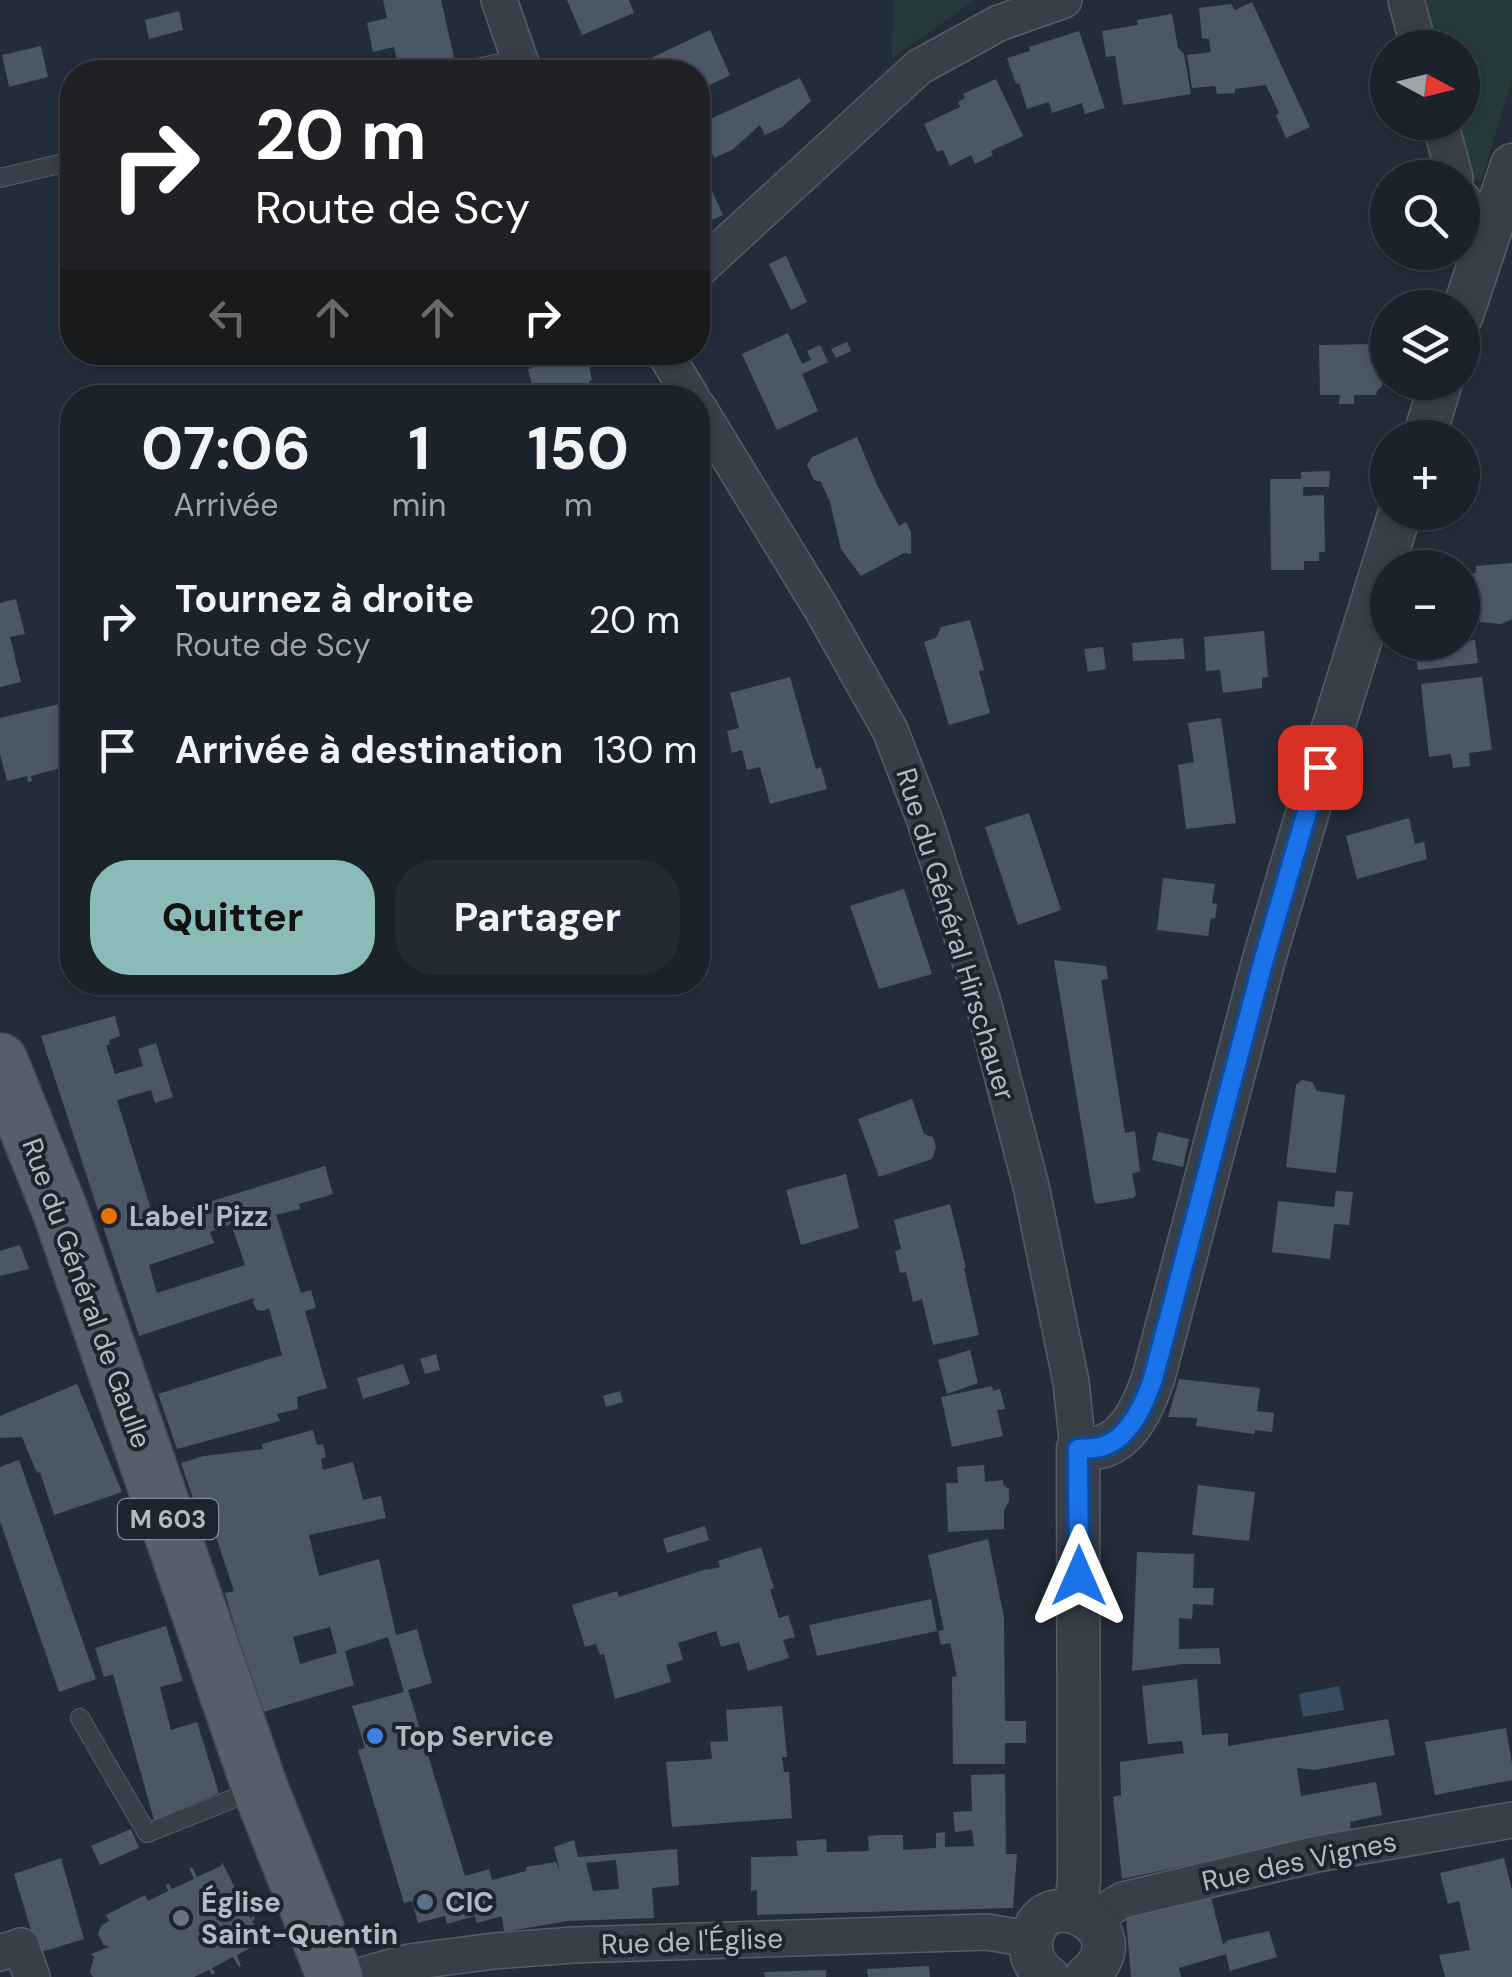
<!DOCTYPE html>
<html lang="fr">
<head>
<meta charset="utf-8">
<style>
	:root { --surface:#1a222b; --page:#232a33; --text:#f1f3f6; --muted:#9fa4a9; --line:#383f47; --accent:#8bbbb9 }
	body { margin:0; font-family:"DM Sans",sans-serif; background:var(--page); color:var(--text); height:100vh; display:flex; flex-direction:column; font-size:38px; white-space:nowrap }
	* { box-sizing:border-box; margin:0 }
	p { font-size:32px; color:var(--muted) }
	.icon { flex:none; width:55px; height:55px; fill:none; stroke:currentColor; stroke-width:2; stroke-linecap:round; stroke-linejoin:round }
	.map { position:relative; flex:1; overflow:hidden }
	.drawer { position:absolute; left:60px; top:385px; width:650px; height:610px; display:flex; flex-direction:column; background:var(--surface); border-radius:40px; box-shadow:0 2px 8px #0004,0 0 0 2px var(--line) }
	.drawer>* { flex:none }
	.guide { position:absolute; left:60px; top:60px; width:650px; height:305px; border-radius:40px; box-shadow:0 2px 8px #0004,0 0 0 2px var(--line); background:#202124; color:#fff; overflow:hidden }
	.needle { width:65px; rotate:97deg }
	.fabs { position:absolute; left:1370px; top:30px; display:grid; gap:20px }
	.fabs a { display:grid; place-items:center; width:110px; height:110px; border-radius:50%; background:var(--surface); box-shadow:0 2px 8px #0004,0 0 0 2px var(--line); font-size:50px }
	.pin { position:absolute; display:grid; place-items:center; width:85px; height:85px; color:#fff; margin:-42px; border-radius:20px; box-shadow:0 5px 15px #0006 }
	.me { position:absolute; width:110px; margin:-55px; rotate:0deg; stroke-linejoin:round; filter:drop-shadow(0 0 8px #0008) }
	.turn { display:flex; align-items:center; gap:35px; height:210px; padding:0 30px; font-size:45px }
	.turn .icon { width:130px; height:130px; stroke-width:2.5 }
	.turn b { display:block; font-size:70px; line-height:85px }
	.lanes { display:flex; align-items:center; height:95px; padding:0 30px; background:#0003; justify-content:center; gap:50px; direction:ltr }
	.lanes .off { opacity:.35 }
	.eta { display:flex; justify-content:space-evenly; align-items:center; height:170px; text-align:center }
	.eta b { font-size:60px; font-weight:700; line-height:70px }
	.primary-button { display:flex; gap:20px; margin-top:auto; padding:20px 30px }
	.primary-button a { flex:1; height:115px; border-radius:40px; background:var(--accent); color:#111; font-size:40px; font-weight:700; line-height:115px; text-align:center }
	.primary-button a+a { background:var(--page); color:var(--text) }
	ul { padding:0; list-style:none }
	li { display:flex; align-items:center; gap:30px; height:130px; padding:0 30px }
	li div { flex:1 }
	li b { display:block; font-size:38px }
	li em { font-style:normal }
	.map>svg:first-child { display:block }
</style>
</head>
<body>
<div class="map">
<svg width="1512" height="1977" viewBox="0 0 1512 1977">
	<rect width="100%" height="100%" fill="#232d39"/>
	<!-- green -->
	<g fill="#263a3b">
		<polygon points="893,0 975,0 892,58"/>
		<polygon points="1419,0 1512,0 1512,79 1481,181 1466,175 1452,123 1462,122 1462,48 1432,47"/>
	</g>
	<!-- water -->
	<polygon fill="#394b61" points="1339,1686 1344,1710 1303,1717 1299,1694"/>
	<!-- building -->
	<g fill="#4c5765" fill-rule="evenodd">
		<polygon points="383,0 441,0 455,62 410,72 400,72 394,47 373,52 367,23 387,18"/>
		<polygon points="567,0 629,0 634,13 582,35"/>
		<polygon points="1252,2 1310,127 1286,138 1276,115 1279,113 1266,85 1235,89 1235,93 1217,94 1215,86 1192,88 1187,55 1211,52 1209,39 1202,38 1199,8 1231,4 1235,10"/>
		<polygon points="179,11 183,30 149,39 145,20"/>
		<polygon points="1172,14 1178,48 1184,54 1191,94 1123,105 1115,56 1106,57 1102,31 1138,25 1137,20"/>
		<polygon points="710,30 730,75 698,91 698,72 644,72 651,69 647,60"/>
		<polygon points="1079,31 1105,108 1085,114 1082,103 1052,113 1049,102 1027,109 1019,83 1016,84 1007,58 1030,51 1029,47"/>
		<polygon points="41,46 48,77 9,87 2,55"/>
		<polygon points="800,78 811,101 782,127 765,135 760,125 732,150 714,158 699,124"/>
		<polygon points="996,79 1023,136 991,151 993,155 975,164 971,155 950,166 943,150 937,152 924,124 960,107 958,102 965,98 963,94"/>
		<polygon points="698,160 723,215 698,226"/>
		<polygon points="786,256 807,302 791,310 769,264"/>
		<polygon points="788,333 802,364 811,360 807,351 820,345 828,362 802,374 818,411 777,430 742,354"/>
		<polygon points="847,342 851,351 836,358 831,349"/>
		<polygon points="1376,344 1377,371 1383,376 1382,386 1377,391 1376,395 1354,395 1354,404 1339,404 1340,395 1320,395 1319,345"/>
		<polygon points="530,352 586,352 592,380 589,381 592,393 596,392 597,398 540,398 537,385 532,386 528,369 533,368"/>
		<polygon points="857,437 877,485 899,526 906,522 911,532 911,554 904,553 861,576 841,549 830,502 821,482 814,480 807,465 812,457"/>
		<polygon points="1330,471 1329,487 1303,487 1303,496 1324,495 1325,552 1319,552 1319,561 1304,561 1304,570 1271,570 1270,479 1301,479 1301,472"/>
		<polygon points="1512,563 1512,619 1501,624 1480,622 1480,615 1472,615 1470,592 1466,580 1468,574 1476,573 1476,566"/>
		<polygon points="16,599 25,634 10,637 21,682 0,687 0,603"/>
		<polygon points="970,620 984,670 979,671 990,713 949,725 924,642 936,638 941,627"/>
		<polygon points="1264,631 1268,677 1262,678 1262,688 1223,693 1220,670 1206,671 1204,637"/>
		<polygon points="1183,638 1185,659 1133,661 1132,643"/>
		<polygon points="1475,640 1478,663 1418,670 1415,648"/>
		<polygon points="1103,647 1106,669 1088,672 1084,649"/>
		<polygon points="790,677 816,769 821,767 827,789 770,804 760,767 747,770 742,750 732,753 727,731 739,728 730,693"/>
		<polygon points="1482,677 1492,750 1469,753 1470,766 1453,768 1451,754 1429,757 1421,684"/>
		<polygon points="72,701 72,765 31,776 32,781 28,782 27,776 7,781 0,754 0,718"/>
		<polygon points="1221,718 1236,823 1186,829 1178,765 1194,762 1188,723"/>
		<polygon points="1029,813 1061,910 1018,925 985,827"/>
		<polygon points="1409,818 1415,844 1424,842 1427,859 1357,879 1346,836"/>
		<polygon points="1163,878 1215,884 1212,903 1217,904 1215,919 1211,918 1208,936 1157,930"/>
		<polygon points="904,889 932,974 879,989 850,906"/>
		<polygon points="1054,960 1106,966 1108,979 1101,980 1125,1133 1135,1131 1140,1171 1132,1174 1136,1195 1133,1198 1097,1204 1094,1201"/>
		<path d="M115,1016L120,1036L109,1040L110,1044L106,1046L115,1074L143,1066L138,1049L156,1043L173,1097L155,1103L151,1090L117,1100L154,1219L325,1166L333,1194L299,1204L300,1209L276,1215L301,1293L311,1290L316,1308L305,1311L327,1388L297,1397L298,1409L277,1414L280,1421L177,1449L158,1394L282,1355L269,1308L263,1311L257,1310L253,1303L254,1298L139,1336L41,1036ZM231,1224L245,1265L157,1293L149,1265L214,1243L210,1232Z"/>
		<polygon points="1302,1080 1312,1082 1317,1091 1345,1095 1336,1173 1286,1167 1296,1085"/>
		<polygon points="912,1099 924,1134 933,1137 936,1147 932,1159 879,1177 858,1119"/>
		<polygon points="1158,1132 1189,1139 1183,1167 1152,1160"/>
		<polygon points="846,1174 859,1228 801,1245 786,1190"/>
		<polygon points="1336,1191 1353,1192 1349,1225 1334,1224 1330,1259 1272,1252 1278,1201 1334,1207"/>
		<polygon points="950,1204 966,1268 964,1268 979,1335 933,1345 922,1299 913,1302 906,1272 900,1273 895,1251 901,1249 894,1220"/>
		<polygon points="20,1245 29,1269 0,1276 0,1251"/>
		<polygon points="970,1350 978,1383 947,1394 938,1360"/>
		<polygon points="436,1354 440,1370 425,1374 420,1359"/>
		<polygon points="403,1364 410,1384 363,1399 357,1378"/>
		<polygon points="1179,1379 1260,1388 1257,1411 1274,1413 1272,1432 1255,1430 1254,1434 1196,1426 1197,1418 1168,1417"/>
		<polygon points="77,1384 122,1492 54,1515 40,1472 37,1473 22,1437 0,1438 0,1416"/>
		<polygon points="992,1386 993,1391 1000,1389 1005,1409 997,1410 1003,1436 952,1447 941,1397"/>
		<polygon points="620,1391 623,1402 606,1407 603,1396"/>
		<path d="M313,1430L317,1445L323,1444L326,1457L321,1459L323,1470L353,1462L363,1500L381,1496L386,1518L309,1535L319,1576L379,1559L396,1635L417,1629L432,1683L408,1690L465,1876L489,1869L492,1880L526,1871V1867L556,1862L560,1872L554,1847L574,1840L578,1857L677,1849L679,1885L652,1888L654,1918L568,1921L504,1932L502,1916L477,1923L475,1916L447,1924L445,1916L418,1923L412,1901L404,1903L358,1750L365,1748L352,1706L404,1692L388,1637L345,1651L354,1685L260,1713L225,1593L234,1591L213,1528L204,1531L181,1463L204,1456L263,1449L262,1444ZM330,1627L337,1653L300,1664L293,1637ZM616,1860L619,1889L593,1891L586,1863Z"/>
		<polygon points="19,1460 96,1679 59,1692 0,1521 0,1467"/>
		<polygon points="984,1465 985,1482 1003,1480 1003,1485 1009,1489 1009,1501 1004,1510 1004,1529 948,1532 946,1483 958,1483 957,1467"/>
		<polygon points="1198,1485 1255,1492 1249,1541 1192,1535"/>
		<polygon points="705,1526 709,1540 667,1553 663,1539"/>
		<polygon points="988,1539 1004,1617 1005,1721 1026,1721 1026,1743 1005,1743 1005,1764 953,1764 952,1677 957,1676 950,1643 941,1645 938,1631 944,1630 928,1555"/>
		<polygon points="761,1547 774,1588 770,1590 779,1618 788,1615 795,1637 783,1640 789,1658 748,1671 739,1642 721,1647 716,1631 678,1643 683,1660 666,1665 671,1682 615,1699 604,1654 600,1655 596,1644 585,1647 572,1605 617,1591 619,1597 707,1569 707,1570 720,1567 718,1561"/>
		<polygon points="1137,1552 1194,1554 1193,1588 1214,1588 1213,1605 1193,1604 1192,1619 1179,1618 1179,1649 1219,1648 1221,1664 1183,1664 1132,1671"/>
		<polygon points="931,1599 937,1631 817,1656 809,1625"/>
		<polygon points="166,1626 183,1681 160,1687 171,1730 197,1722 219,1793 154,1820 113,1674 104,1677 95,1648"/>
		<polygon points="1197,1679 1202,1735 1228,1733 1228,1746 1388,1719 1395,1755 1315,1770 1297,1768 1301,1796 1376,1782 1382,1815 1350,1822 1351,1831 1122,1879 1113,1797 1121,1795 1120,1762 1184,1753 1182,1741 1148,1744 1142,1686"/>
		<polygon points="782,1706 787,1757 782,1757 784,1772 789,1772 792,1818 672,1827 666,1762 712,1759 710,1742 728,1741 726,1710"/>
		<polygon points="1506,1728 1512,1764 1512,1780 1435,1795 1425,1742"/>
		<polygon points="1005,1774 1006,1854 1017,1854 1013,1908 757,1915 757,1890 751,1891 751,1857 798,1856 796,1841 826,1839 827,1852 869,1851 868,1836 881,1835 903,1835 903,1850 936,1848 936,1833 945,1832 945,1847 974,1846 972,1830 955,1832 953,1812 972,1811 971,1775"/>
		<polygon points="131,1829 139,1848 100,1865 91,1846"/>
		<polygon points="61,1858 84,1939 38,1953 14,1874"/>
		<polygon points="1504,1858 1512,1890 1512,1977 1445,1977 1439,1955 1470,1950 1459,1901 1448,1904 1440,1873"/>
		<polygon points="222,1862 250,1918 254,1916 255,1919 252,1921 264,1944 260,1943 237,1955 241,1966 239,1967 233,1957 212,1968 215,1973 212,1975 209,1970 194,1977 93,1977 90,1972 94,1957 91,1954 109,1947 106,1945 104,1946 98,1934 101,1926 109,1921 106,1915 145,1895 148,1901 168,1891 166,1885 169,1884 172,1889 194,1879 189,1868 192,1867 197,1877 221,1866"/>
		<polygon points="1210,1893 1223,1945 1228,1940 1269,1931 1277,1957 1230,1971 1226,1954 1179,1968 1181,1977 1131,1977 1126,1918"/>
		<polygon points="929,1966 930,1977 868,1977 867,1969"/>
		<polygon points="826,1970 826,1977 765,1977 764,1972"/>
	</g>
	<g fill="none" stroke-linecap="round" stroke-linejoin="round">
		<!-- service casing -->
		<g stroke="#555d67" stroke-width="20">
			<g id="service">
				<polyline points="459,72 518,59"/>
				<polyline points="0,178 72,161"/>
				<polyline points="80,1718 147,1833 255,1790"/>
			</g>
		</g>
		<!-- minor casing -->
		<g stroke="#555d67" stroke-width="38">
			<g id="minor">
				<polyline points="499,0 524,72"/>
				<polyline points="1406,0 1419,48"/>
				<polyline points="1440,122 1455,178"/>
				<polyline points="1462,198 1474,215 1493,224"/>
				<polyline points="698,270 919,67 999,23 1064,0"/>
				<polyline points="664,352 692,398"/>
				<polyline points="698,407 821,608 890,730 925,821 983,1002 1031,1186 1071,1382 1078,1449"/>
				<polyline points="1091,1919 1123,1900 1317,1854 1512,1820"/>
				<polyline points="0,1953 21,1946 32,1977"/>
				<polyline points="356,1977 409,1962 494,1951 573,1945 987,1932 1031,1939"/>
			</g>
		</g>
		<!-- tertiary casing -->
		<g stroke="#555d67" stroke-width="45">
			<g id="tertiary">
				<polyline points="1462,315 1512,165"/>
				<polyline points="1424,438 1441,382"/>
				<path d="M1075,1911L1079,1881L1078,1449C1086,1448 1096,1449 1104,1446C1131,1436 1144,1404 1153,1379L1264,959L1321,767L1400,512"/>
				<path d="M1048,1977C1037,1969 1030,1958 1031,1944C1036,1875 1146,1927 1086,1977"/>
			</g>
		</g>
		<!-- primary casing -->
		<g stroke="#404852" stroke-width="58">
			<polyline id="primary" points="0,1061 61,1213 260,1788 335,1977"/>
		</g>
		<!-- service -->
		<use href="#service" stroke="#373f49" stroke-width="18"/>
		<!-- minor -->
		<use href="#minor" stroke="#373f49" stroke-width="35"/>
		<!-- tertiary -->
		<use href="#tertiary" stroke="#373f49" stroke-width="42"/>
		<!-- primary -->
		<use href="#primary" stroke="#555e69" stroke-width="55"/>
	</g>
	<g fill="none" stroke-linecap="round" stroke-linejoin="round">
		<!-- route casing -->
		<g stroke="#114b97" stroke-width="25">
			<path id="route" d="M1079,1576L1078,1449C1086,1448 1096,1449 1104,1446C1131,1436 1144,1404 1153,1379L1264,959L1320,767"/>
		</g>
		<!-- route -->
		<use href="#route" stroke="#1a73e8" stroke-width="18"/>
	</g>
	<!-- markers -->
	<circle fill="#e8710a" stroke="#1c242e" stroke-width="4" cx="109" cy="1216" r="10"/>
	<circle fill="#3f7fe0" stroke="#1c242e" stroke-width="4" cx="375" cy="1736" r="10"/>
	<circle fill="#5c6f8a" stroke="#1c242e" stroke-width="4" cx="425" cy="1902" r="10"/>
	<circle fill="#6b7280" stroke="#1c242e" stroke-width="4" cx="181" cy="1918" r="10"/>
	<g text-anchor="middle" stroke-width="8" stroke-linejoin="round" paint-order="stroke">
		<!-- shield labels -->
		<rect fill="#1c242e" stroke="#858d98" stroke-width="2.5" x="118" y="1499" width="100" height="40" rx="8"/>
		<g font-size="25" font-weight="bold" fill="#b2bac5">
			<text x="168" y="1528">M 603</text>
		</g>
		<!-- street labels -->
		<g font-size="28" fill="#b2bac5" stroke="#1c242e">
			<text transform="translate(956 934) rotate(73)" y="10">Rue du Général Hirschauer</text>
			<text transform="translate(87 1293) rotate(70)" y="10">Rue du Général de Gaulle</text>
			<text transform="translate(1299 1861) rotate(-12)" y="10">Rue des Vignes</text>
			<text transform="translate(692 1941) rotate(-2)" y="10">Rue de l'Église</text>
		</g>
		<!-- poi labels -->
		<g font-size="28" font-weight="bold" fill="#b2bac5" stroke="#1c242e" text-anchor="start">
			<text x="129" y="1226">Label' Pizz</text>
			<text x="395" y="1746">Top Service</text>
			<text x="201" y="1912">Église<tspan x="201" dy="32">Saint-Quentin</tspan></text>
			<text x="445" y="1912">CIC</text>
		</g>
	</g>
</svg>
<div class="fabs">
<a><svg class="needle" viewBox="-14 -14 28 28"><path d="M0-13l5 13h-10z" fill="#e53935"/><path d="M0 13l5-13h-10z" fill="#9fa4a9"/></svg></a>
<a><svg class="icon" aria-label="search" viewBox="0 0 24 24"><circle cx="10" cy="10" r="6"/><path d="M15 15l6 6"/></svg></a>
<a><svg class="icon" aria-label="layers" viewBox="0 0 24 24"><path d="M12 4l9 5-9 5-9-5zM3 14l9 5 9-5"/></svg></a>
<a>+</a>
<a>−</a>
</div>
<div class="pin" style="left:1320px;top:767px;background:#d93025"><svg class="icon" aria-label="arrive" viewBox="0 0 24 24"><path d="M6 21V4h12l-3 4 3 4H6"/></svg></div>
<svg class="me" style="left:1079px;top:1576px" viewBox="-20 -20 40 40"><path d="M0-17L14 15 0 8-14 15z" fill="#1a73e8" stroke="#fff" stroke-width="4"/></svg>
<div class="guide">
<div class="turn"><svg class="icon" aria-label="right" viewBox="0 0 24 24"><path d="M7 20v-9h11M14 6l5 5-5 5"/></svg><div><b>20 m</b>Route de Scy</div></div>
<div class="lanes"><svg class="icon off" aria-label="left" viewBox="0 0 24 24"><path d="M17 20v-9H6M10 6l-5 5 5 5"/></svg><svg class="icon off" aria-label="ahead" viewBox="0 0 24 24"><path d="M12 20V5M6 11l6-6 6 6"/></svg><svg class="icon off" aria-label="ahead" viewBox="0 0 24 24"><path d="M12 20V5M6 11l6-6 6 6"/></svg><svg class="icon" aria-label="right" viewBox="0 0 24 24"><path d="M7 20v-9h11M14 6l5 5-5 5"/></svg></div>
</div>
<section class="drawer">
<div class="eta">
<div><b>07:06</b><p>Arrivée</p></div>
<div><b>1</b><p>min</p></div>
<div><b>150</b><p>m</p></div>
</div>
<ul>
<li><svg class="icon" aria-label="right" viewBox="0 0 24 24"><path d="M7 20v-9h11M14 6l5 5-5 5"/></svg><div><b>Tournez à droite</b><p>Route de Scy</p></div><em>20 m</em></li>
<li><svg class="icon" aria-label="arrive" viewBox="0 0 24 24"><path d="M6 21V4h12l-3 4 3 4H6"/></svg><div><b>Arrivée à destination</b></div><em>130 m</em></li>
</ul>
<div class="primary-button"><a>Quitter</a><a>Partager</a></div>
</section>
</div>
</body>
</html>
